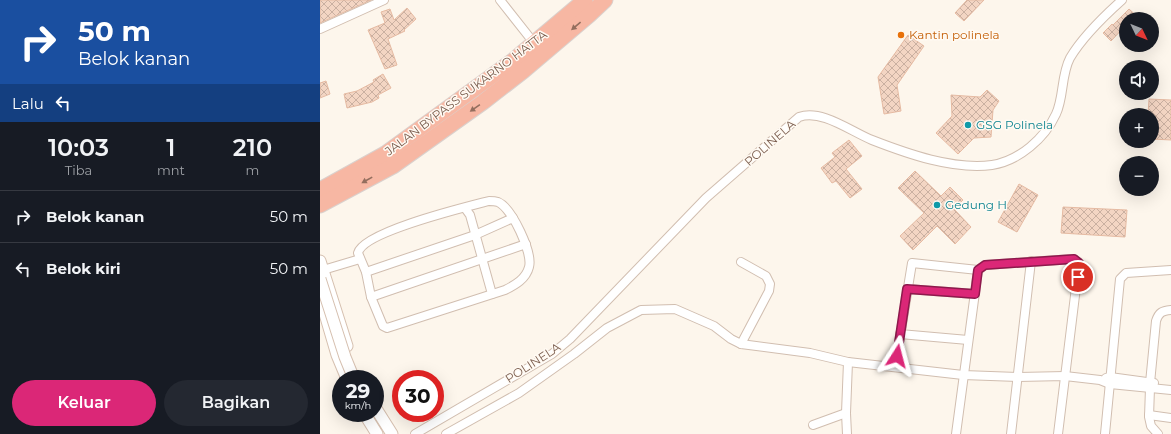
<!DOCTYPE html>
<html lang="id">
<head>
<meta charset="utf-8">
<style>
	:root { --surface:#171b24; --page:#242831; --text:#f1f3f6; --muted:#9ea1a6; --line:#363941; --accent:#db2777 }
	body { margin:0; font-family:Montserrat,sans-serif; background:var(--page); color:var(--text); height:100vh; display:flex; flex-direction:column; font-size:15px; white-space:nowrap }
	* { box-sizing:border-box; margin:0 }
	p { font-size:13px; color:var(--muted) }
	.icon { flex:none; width:22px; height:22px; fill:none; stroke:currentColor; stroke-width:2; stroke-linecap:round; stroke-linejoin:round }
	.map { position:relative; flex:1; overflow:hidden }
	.side { display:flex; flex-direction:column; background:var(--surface); width:320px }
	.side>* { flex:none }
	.top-card { background:#1a4fa0; color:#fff; overflow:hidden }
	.needle { width:26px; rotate:133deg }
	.controls { position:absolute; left:799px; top:12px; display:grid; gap:8px }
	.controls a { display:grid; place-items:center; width:40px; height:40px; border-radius:50%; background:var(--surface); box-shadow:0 4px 16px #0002; font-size:20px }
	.speed { position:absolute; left:12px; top:370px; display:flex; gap:8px; font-size:20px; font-weight:700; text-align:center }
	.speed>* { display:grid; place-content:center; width:52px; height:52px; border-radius:50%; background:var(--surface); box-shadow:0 4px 16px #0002; line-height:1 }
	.speed small { font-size:10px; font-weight:400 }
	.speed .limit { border:6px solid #d22; background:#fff; color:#111 }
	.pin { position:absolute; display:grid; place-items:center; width:34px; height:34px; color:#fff; margin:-17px; border:2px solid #fff; border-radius:50%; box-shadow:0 1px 4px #0007 }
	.me { position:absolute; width:44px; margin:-22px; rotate:9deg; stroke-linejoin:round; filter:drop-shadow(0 0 3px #0008) }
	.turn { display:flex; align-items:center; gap:14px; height:84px; padding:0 12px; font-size:18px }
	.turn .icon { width:52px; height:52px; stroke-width:2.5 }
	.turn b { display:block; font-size:28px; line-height:34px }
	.then { display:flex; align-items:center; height:38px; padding:0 12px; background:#0003; gap:8px; font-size:15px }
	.eta { display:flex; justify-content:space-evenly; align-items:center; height:68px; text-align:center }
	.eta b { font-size:24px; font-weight:600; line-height:28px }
	.primary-button { display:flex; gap:8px; margin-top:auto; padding:8px 12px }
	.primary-button a { flex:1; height:46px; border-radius:24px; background:var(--accent); color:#fff; font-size:16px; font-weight:600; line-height:46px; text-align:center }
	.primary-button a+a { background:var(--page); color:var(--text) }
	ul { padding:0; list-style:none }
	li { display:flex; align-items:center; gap:12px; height:52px; padding:0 12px; border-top:1px solid var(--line) }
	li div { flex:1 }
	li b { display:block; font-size:15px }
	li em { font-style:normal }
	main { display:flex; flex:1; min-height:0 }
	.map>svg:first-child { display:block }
</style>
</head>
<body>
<main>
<section class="side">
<div class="top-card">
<div class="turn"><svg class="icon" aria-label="right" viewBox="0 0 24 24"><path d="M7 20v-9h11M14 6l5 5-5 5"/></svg><div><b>50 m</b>Belok kanan</div></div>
<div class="then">Lalu<svg class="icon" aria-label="left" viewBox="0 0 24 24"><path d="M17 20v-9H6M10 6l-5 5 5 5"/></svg></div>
</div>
<div class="eta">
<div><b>10:03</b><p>Tiba</p></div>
<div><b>1</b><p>mnt</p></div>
<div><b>210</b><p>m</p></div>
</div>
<ul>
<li><svg class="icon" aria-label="right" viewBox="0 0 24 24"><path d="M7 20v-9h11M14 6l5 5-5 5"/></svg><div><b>Belok kanan</b></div><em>50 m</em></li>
<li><svg class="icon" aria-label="left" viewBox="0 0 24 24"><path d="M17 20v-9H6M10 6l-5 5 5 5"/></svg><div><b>Belok kiri</b></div><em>50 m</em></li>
</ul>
<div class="primary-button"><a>Keluar</a><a>Bagikan</a></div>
</section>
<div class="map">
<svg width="851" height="434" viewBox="0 0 851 434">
	<defs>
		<pattern id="building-cross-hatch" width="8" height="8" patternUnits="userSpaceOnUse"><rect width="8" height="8" fill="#f3d5c3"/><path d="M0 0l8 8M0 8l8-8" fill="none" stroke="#cab0a1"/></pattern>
	</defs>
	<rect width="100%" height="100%" fill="#fdf6ec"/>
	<!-- building -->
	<g fill="url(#building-cross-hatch)" stroke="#e6bba3">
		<polygon points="0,0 51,0 0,23"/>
		<polygon points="647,0 664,0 644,21 635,13"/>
		<polygon points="87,8 96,19 84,30 85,31 68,39 77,65 65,69 48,30 65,23 61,12 70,9 74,20"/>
		<polygon points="809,9 820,19 806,19 806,25 791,41 783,33 792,24 793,25"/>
		<polygon points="588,35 604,46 577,85 581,111 564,114 558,77"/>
		<polygon points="63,74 71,88 58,95 59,98 52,102 27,108 24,94 37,91 54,82 53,80"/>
		<polygon points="6,81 10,94 0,98 0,83"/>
		<polygon points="667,90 679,101 673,110 671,137 654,138 638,154 616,133 632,116 631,95 660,97"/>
		<polygon points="829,99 851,100 851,140 832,139 832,115 828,115"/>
		<polygon points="529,140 542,156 526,169 542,189 530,198 516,181 512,183 501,168 515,157 512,153"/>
		<polygon points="595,171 621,196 630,187 643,200 634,209 651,227 635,244 617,226 593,250 580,236 604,213 578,188"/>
		<polygon points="699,184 718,195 697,232 678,222"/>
		<polygon points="743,207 807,210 805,237 741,233"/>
	</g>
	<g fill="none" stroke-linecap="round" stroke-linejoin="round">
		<!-- street casing -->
		<g stroke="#d1beb0" stroke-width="10">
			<g id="street">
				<polyline points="180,0 214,43"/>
				<polyline points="0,29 64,0"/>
				<path d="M169,201C172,201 175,201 178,202C192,208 213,253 209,267C206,279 195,285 185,290L67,328L63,326L51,297L46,272L38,253C43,232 146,207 169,201Z"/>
				<polyline points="145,208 150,215 172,294"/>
				<polyline points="3,270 40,259"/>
				<polyline points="46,272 155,235 193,218"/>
				<polyline points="587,289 655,294"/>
				<polyline points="51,297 206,244"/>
				<polyline points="580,334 648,340"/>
				<polyline points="421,344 449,291 450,284 446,276 421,262"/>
				<polyline points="575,367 592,263 658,270"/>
				<polyline points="786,378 790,377 834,383"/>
				<path d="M830,383L836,321C839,312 842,311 851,310"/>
				<polyline points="830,388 829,417 831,426 838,434"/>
				<polyline points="829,415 851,418"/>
				<polyline points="493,425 526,413"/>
				<path d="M95,434L232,354L250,339L386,198L479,117C502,109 530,131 552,140C588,154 633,170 672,165C699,161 725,138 736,114C744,97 741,75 750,58C763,36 783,17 802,0"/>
				<polyline points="126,434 199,393 254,354 287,328 321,310 355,309 394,326 411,339 421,344 490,353 528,362 643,375 698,377 745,376 780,380 790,384 851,390"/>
				<polyline points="527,434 526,413 528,362"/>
				<polyline points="636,434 658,270 665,265 753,259 759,263 738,434"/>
				<polyline points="691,434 711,261"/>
				<polyline points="785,434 800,279 806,273 851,270"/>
			</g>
		</g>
		<!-- secondary casing -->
		<g stroke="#d6c0b0" stroke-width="13">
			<g id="secondary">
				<polyline points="0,261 27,346"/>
				<polyline points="0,297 17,355 27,379"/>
				<polyline points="55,407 72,434"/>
				<polyline points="44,413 57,434"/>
			</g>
		</g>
		<!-- highway casing -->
		<g stroke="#dad1cd" stroke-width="17">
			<g id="highway">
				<polyline points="0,190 65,154 194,60 265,0"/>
				<polyline points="0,205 73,166 163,102 203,71 269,15 285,0"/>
			</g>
		</g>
		<!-- street -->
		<use href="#street" stroke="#fff" stroke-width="8"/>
		<!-- secondary -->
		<use href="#secondary" stroke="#fff" stroke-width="11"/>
		<!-- highway -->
		<use href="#highway" stroke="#f7b7a3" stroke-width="15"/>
		<!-- secondary-bridge casing -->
		<g stroke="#d6c0b0" stroke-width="13" stroke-linecap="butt">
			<polyline id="secondary-bridge" points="0,279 25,357 34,379"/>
		</g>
		<!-- secondary-bridge -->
		<use href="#secondary-bridge" stroke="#fff" stroke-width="11"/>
	</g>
	<!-- one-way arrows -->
	<defs><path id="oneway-solid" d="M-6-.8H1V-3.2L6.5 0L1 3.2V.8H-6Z"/></defs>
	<g fill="#936e5e">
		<use href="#oneway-solid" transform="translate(256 26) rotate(140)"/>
		<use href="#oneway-solid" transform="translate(155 108) rotate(145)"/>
		<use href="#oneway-solid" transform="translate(47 180) rotate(151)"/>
	</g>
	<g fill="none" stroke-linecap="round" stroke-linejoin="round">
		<!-- route casing -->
		<g stroke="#8e194d" stroke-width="10">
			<polyline id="route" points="577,356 587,289 655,294 658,270 665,265 754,259 759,263 758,277"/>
		</g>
		<!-- route -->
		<use href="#route" stroke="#db2777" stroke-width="7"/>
	</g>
	<!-- markers -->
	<circle fill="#e8710a" stroke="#fffaf3" stroke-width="1.5" cx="581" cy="35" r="4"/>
	<g fill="#0f9aa8" stroke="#fffaf3" stroke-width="1.5">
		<circle cx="648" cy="125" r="4"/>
		<circle cx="617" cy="205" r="4"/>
	</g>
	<g text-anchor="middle" stroke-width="3" stroke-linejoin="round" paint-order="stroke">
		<!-- food labels -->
		<g font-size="12" fill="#c56008" stroke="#fffaf3" text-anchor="start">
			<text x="589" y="39">Kantin polinela</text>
		</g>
		<!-- street labels -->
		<g font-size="12" fill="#7a5c4d" stroke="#fffaf3">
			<text transform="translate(146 93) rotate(-37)" y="4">JALAN BYPASS SUKARNO HATTA</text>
			<text transform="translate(450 143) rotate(-41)" y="4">POLINELA</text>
			<text transform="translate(213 363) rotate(-33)" y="4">POLINELA</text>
		</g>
		<!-- culture labels -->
		<g font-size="12" fill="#0d838f" stroke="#fffaf3" text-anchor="start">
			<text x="656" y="129">GSG Polinela</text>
			<text x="625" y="209">Gedung H</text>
		</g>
	</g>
</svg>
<div class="controls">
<a><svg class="needle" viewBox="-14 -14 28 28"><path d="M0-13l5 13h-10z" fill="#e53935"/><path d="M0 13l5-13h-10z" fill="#9ea1a6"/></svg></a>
<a><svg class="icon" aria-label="sound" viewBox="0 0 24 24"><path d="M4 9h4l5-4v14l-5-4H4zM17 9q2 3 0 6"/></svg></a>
<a>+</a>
<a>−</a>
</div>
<div class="speed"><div>29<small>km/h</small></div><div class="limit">30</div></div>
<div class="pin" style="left:758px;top:277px;background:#d93025"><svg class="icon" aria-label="arrive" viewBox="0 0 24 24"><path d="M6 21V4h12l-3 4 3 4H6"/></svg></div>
<svg class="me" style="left:577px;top:356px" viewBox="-20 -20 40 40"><path d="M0-17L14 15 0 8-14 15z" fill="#db2777" stroke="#fff" stroke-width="4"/></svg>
</div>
</main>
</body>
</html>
